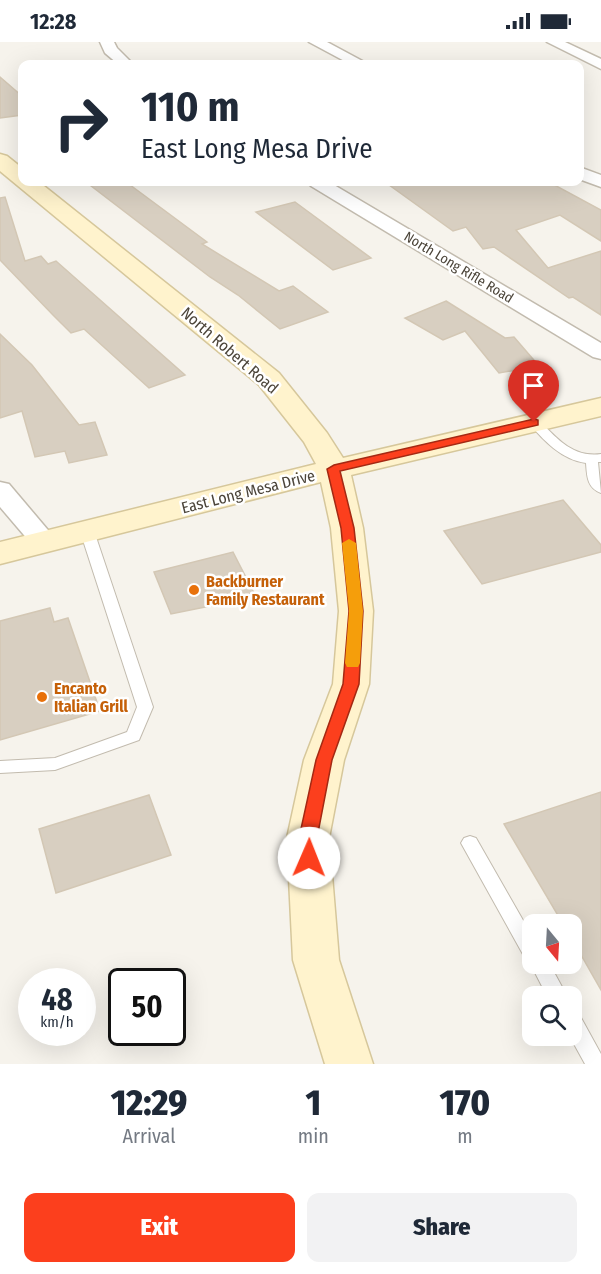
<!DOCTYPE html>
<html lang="en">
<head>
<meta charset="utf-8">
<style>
	:root { --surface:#fff; --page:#f2f2f3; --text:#1f2937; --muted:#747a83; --accent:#fc3f1d }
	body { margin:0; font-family:"Fira Sans Condensed",sans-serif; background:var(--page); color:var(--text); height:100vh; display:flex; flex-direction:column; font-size:22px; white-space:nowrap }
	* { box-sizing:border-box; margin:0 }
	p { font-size:20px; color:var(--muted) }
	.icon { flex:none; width:33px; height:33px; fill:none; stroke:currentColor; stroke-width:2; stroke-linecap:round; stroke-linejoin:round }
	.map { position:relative; height:1022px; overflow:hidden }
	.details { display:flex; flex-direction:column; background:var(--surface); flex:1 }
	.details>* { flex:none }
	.guide { position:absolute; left:18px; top:18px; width:566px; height:126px; border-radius:12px; box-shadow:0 6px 24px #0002; background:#fff; color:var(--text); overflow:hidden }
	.needle { width:39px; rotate:162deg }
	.buttons { position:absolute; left:522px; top:872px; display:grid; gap:12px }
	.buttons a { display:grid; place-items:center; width:60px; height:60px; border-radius:12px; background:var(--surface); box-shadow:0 6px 24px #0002; font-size:30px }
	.speed { position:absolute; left:18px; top:926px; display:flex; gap:12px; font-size:30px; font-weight:700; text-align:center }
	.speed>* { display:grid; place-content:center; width:78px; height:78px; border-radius:50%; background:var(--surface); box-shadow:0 6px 24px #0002; line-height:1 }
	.speed small { font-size:15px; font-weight:400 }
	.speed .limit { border:3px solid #111; border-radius:9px; background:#fff; color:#111 }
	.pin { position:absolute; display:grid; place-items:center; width:51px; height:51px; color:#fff; margin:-62px -26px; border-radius:50% 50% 50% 0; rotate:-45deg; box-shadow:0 0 6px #0007 }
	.pin .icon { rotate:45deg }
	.me { position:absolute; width:66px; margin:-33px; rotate:1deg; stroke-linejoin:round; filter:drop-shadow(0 0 4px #0008) }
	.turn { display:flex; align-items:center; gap:21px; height:126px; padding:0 24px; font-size:27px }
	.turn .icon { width:78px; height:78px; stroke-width:2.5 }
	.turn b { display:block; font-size:42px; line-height:51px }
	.eta { display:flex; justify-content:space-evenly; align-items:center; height:102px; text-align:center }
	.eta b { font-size:36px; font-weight:800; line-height:42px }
	.button { display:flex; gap:12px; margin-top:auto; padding:12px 24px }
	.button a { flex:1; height:69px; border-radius:12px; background:var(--accent); color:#fff; font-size:24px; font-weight:800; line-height:69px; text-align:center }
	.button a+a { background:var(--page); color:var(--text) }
	.status { display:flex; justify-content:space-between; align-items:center; height:42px; padding:0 30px; background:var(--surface); direction:ltr }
	.status svg { height:16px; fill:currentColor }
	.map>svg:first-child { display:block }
</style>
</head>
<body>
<div class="status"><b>12:28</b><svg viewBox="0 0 49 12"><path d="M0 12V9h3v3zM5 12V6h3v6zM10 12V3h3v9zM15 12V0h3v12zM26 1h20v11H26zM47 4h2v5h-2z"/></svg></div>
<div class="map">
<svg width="601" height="1022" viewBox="0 0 601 1022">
	<rect width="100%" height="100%" fill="#f6f3ec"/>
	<!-- building -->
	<g fill="#d8cfc1" stroke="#d3c7b4" stroke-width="1.5">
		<polygon points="0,35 22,54 22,73 0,76"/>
		<polygon points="86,140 126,140 207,200 202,202 279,249 293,244 328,270 280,287 238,253 210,235"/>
		<polygon points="385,140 549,140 601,168 601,199 560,173 516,188 548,226 601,209 601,273 573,255 569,256 494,205 483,207 466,185 453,189"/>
		<polygon points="5,155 25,219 41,214 48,222 56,219 185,333 149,346 84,287 71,291 53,273 0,218 0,156"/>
		<polygon points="295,160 371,216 333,228 256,170"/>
		<polygon points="446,259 505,296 514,295 539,324 499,331 465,289 443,298 405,276"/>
		<polygon points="0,292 32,323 79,383 95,380 107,413 69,421 65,409 35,415 22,369 0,376"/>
		<polygon points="563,458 601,503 601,510 482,542 444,489"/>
		<polygon points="233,510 254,551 223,559 225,561 171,572 154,530"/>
		<polygon points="50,566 54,580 68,576 100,669 0,698 0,579"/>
		<polygon points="601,750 601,948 572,897 572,882 563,882 504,782"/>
		<polygon points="149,753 171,813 56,851 39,787"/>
	</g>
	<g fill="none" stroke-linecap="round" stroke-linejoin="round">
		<!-- lane casing -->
		<g stroke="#c2bbae" stroke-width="2">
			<g id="lane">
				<path d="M534,376L538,377C556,396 573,416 601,412V420H598L601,451C587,446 587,434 586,421C562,418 543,398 528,380Z"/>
				<polygon points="87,485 94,489 153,665 139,698 55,728 0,731 0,719 55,716 127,690 137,665 80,489"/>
				<polygon points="470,794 476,796 532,894 532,921 549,921 567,954 547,954 530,921 531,918 525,916 461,801 464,796"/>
				<polygon points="572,970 579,972 601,1012 601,1022 585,1022 569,993 572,993"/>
			</g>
		</g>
		<!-- street casing -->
		<g stroke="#c2bbae" stroke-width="3">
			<g id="street">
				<polygon points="100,0 114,0 117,6 133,22 118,22 105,11"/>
				<polygon points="309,0 327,0 368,22 350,22"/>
				<polygon points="547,0 565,0 601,17 601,27"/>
				<polygon points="579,125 601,133 601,145 579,137"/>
				<polygon points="308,140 329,140 601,301 601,317 593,315 311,144"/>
				<polygon points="0,440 9,442 53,494 57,500 53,506 44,509 35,506 0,465"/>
			</g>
		</g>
		<!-- secondary casing -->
		<g stroke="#d6c79b" stroke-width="3">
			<polygon id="secondary" points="0,112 7,114 22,126 22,140 39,140 279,331 327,391 343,416 601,356 601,374 351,433 363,486 373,569 369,642 344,718 329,796 339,918 373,1022 325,1022 293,918 287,796 304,718 333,642 339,569 331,486 321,440 0,522 0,500 316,422 304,400 259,343 0,129"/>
		</g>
		<!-- lane -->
		<use href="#lane" fill="#fff" fill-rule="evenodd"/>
		<!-- street -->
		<use href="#street" fill="#fff" fill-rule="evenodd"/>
		<!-- secondary -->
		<use href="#secondary" fill="#fff3cd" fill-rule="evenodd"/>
	</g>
	<!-- route -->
	<polygon fill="#fc3f1d" stroke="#a42913" stroke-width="1.5" points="534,377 538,378 538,383 340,429 354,486 363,569 359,642 332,718 317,796 318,816 315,822 309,824 303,822 299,796 316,718 343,642 349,569 341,486 327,427 334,423"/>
	<!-- slow -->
	<polygon fill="#f59e0b" points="349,497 356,501 363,569 360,621 358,625 347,625 345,621 349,569 342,501"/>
	<!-- markers -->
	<g fill="#e8710a" stroke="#fff" stroke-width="2">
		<circle cx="194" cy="548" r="6"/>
		<circle cx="42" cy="655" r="6"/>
	</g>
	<g text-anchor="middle" stroke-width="5" stroke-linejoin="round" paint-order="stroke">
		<!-- far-street labels -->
		<g font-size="14" fill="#4b4439" stroke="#fff">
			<text transform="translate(459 225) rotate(31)" y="5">North Long Rifle Road</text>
		</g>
		<!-- street labels -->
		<g font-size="16" fill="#4b4439" stroke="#fff">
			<text transform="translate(230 308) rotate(41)" y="6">North Robert Road</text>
			<text transform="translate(248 449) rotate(-14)" y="6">East Long Mesa Drive</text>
		</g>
		<!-- food labels -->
		<g font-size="16" font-weight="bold" fill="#c56008" stroke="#fff" text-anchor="start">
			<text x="206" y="545">Backburner<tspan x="206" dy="18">Family Restaurant</tspan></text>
			<text x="54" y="652">Encanto<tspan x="54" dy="18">Italian Grill</tspan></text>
		</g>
	</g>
</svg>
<div class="buttons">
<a><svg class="needle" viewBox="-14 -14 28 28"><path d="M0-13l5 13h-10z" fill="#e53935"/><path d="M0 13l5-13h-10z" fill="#747a83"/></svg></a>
<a><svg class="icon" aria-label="search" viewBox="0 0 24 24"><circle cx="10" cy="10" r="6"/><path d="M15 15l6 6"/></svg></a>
</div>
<div class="speed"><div>48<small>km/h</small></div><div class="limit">50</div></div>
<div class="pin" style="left:534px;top:380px;background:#d93025"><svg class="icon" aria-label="arrive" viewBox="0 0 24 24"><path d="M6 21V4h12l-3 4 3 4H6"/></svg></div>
<svg class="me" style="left:309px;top:816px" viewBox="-20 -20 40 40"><circle r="19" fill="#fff"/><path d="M0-13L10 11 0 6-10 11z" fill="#fc3f1d"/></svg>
<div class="guide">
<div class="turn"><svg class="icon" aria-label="right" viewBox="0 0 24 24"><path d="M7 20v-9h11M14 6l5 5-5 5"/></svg><div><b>110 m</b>East Long Mesa Drive</div></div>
</div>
</div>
<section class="details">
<div class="eta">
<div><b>12:29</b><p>Arrival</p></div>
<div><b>1</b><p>min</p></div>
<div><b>170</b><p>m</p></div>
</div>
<div class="button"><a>Exit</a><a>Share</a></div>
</section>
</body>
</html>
